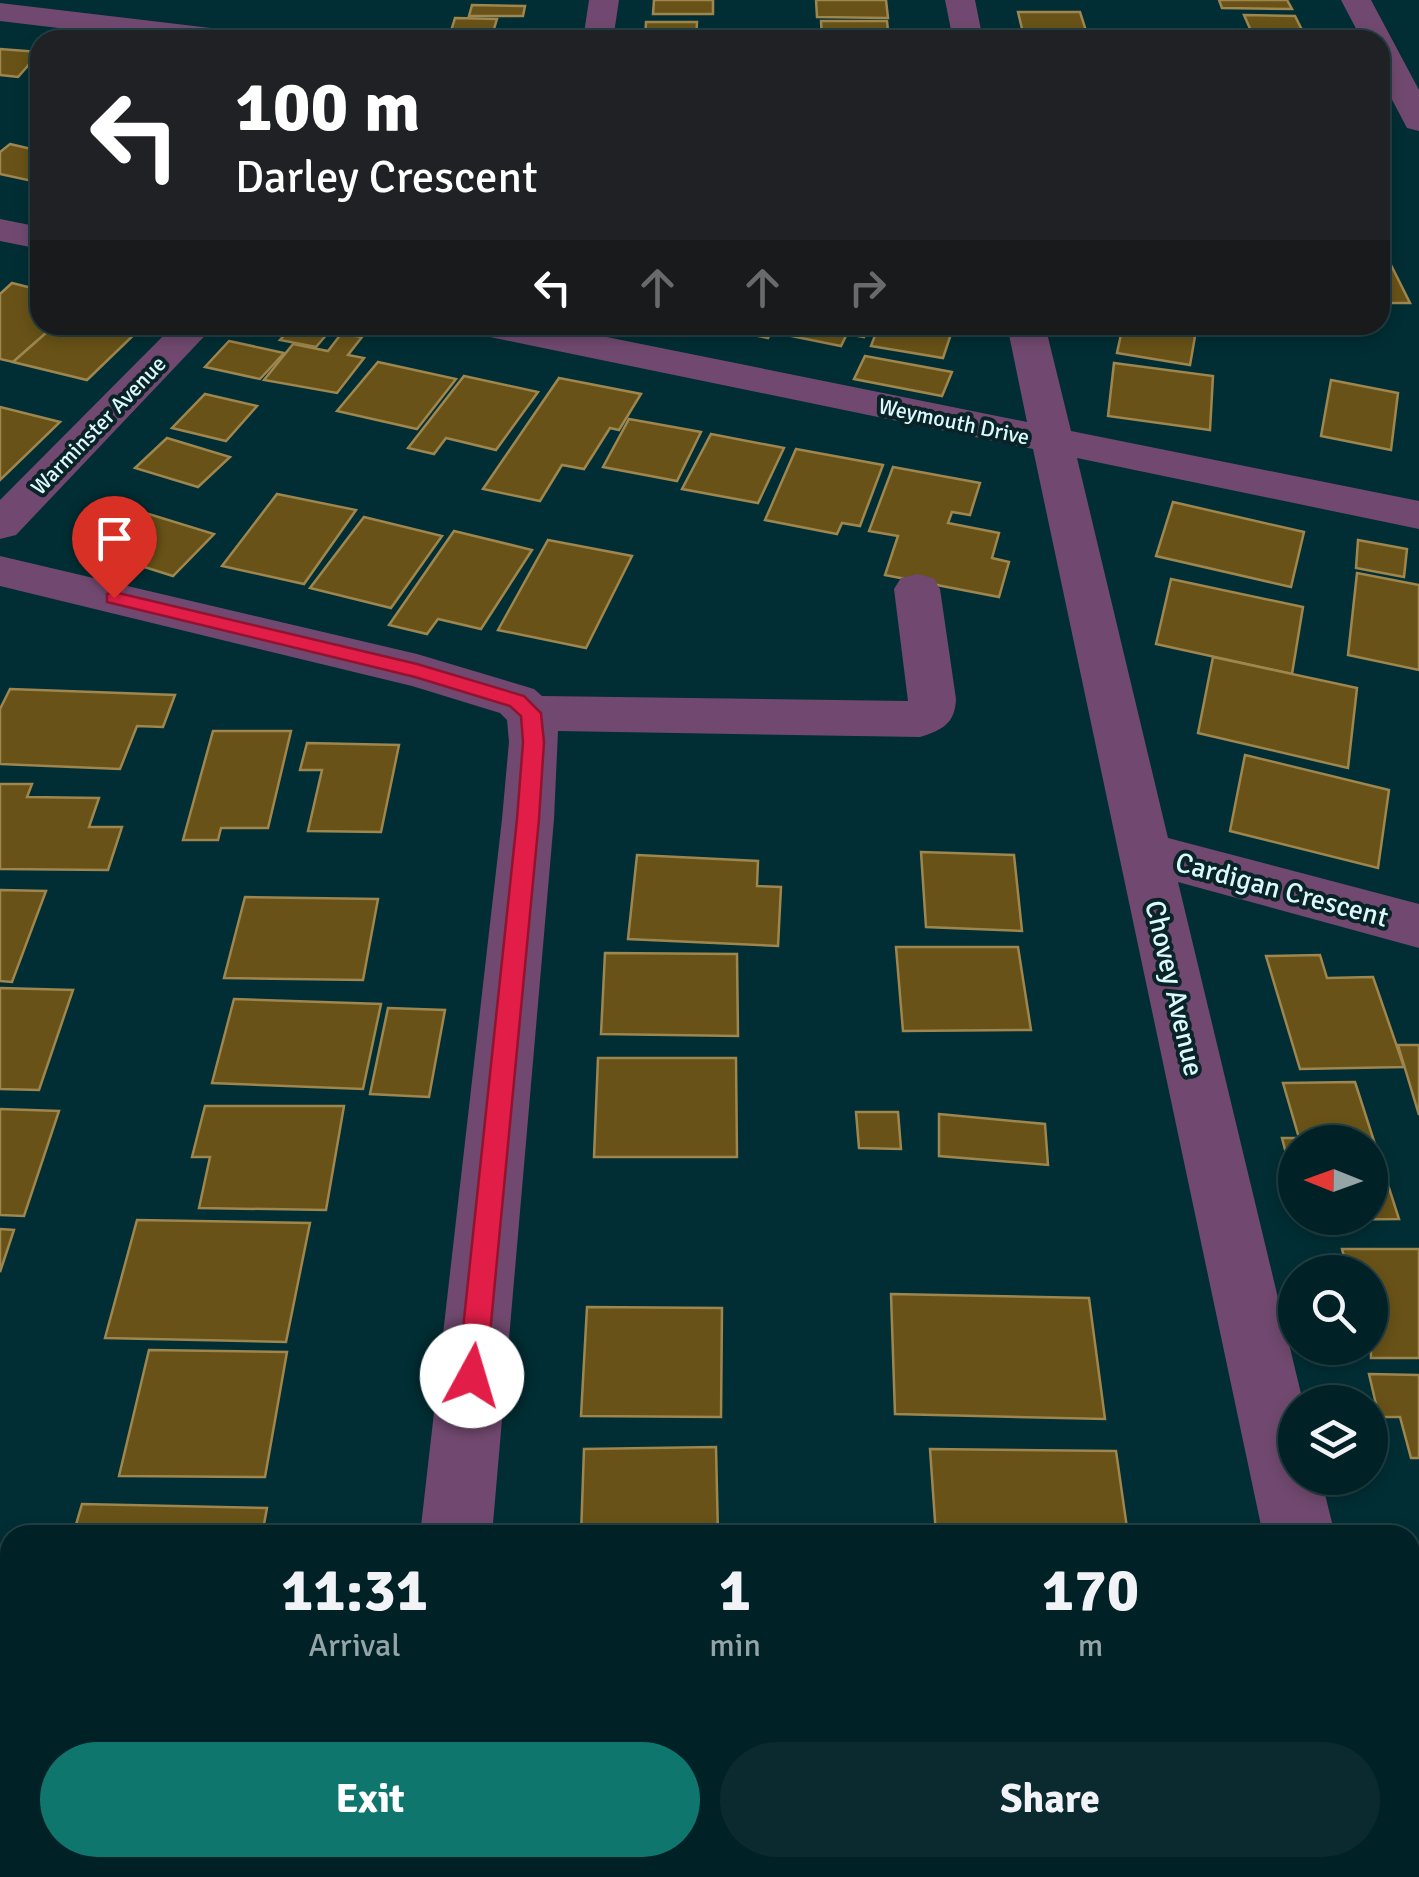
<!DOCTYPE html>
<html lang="en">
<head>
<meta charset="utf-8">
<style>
	:root { --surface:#002227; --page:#0a2a2f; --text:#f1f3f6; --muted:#95a4a7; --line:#223f44; --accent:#0f766e }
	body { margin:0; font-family:Signika,sans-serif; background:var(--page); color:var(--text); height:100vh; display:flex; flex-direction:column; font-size:38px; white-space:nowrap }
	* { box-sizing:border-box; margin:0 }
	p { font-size:32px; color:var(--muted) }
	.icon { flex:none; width:55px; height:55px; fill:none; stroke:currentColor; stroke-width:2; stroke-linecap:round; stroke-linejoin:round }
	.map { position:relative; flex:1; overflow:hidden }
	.sheet { position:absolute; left:0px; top:1525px; width:1420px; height:352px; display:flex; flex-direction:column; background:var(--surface); border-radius:30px 30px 0 0; box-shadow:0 5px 15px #0003,0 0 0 2px var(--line) }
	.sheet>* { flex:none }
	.guide { position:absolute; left:30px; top:30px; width:1360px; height:305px; border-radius:30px; box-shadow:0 5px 15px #0003,0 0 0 2px var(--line); background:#202124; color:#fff; overflow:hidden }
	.needle { width:65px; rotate:271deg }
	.controls { position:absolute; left:1278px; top:1125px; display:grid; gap:20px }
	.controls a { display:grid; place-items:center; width:110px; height:110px; border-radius:50%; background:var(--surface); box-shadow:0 5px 15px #0003,0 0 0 2px var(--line); font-size:50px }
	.pin { position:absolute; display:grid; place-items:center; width:85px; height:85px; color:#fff; margin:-102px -42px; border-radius:50% 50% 50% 0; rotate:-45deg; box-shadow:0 0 10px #0007 }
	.pin .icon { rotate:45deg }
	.me { position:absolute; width:110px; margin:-55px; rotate:6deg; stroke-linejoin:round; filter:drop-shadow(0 0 8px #0008) }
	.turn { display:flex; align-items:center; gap:35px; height:210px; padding:0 40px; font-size:45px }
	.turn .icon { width:130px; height:130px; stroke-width:2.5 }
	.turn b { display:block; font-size:70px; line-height:85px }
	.lanes { display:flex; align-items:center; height:95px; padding:0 40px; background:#0003; justify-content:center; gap:50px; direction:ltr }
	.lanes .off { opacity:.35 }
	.eta { display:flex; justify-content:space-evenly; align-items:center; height:170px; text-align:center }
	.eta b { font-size:60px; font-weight:700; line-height:70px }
	.primary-button { display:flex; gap:20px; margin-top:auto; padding:20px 40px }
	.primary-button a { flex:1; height:115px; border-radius:60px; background:var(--accent); color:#fff; font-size:40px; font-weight:700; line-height:115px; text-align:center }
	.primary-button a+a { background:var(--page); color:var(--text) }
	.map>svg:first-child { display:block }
</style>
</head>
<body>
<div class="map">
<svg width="1419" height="1877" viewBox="0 0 1419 1877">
	<rect width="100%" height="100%" fill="#002e34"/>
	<!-- building -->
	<g fill="#685217" stroke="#9e864e" stroke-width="2.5">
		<polygon points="654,0 713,0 713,14 653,14"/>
		<polygon points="816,0 886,0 888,18 817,17"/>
		<polygon points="1219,0 1287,0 1292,9 1222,8"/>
		<polygon points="472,5 525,6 523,16 469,16"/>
		<polygon points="1018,12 1080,12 1088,37 1024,37"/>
		<polygon points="1244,15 1295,16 1307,40 1255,40"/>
		<polygon points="455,18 497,19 493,32 451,31"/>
		<polygon points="821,21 887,21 889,40 822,40"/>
		<polygon points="646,22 697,22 696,40 645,40"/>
		<polygon points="0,49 40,52 18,77 0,75"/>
		<polygon points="10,144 40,151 40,174 32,181 0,174 0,152"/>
		<polygon points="1380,243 1410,303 1380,303"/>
		<polygon points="12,283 40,290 40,325 55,325 13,362 0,359 0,294"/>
		<polygon points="55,325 144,325 87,380 13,362"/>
		<polygon points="294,325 322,325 333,327 316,347 280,340"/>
		<polygon points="708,325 775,325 768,338"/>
		<polygon points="781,325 870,325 864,337 847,334 841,346 776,333"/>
		<polygon points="879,325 954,325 943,358 871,346"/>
		<polygon points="1123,325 1197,325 1190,365 1117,353"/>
		<polygon points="341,334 362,337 348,355 364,358 337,393 264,380 293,344 328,351"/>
		<polygon points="229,341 284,353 260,379 205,367"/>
		<polygon points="865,356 952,372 942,396 854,379"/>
		<polygon points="378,362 456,379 417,429 337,411"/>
		<polygon points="1114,363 1213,376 1210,430 1108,416"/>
		<polygon points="464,376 538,392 496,450 446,438 434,454 408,448"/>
		<polygon points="559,378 641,394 619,430 610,428 584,469 562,465 540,501 483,489"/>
		<polygon points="1331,380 1398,393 1391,450 1321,436"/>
		<polygon points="205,394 257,406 226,441 172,428"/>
		<polygon points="0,407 60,422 0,480"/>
		<polygon points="629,419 701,432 677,481 603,467"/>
		<polygon points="711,434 784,448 758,503 682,489"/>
		<polygon points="167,438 230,457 198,487 135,468"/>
		<polygon points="796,449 883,465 860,526 842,523 837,534 765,520"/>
		<polygon points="893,467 980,483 970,515 952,512 948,523 999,533 992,558 1009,562 999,597 885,575 898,536 869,531"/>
		<polygon points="277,494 356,510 304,584 222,566"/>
		<polygon points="1173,502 1304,532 1291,587 1156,556"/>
		<polygon points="126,507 214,534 173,576 84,548"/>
		<polygon points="364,517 442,536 391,608 310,588"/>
		<polygon points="454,531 532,550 481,629 438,619 427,634 389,625"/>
		<polygon points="548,540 632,556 586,648 498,630"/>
		<polygon points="1358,540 1407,549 1404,577 1356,568"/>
		<polygon points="1357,573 1419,585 1419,670 1348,655"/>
		<polygon points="1171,579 1303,607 1292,674 1156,644"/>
		<polygon points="1213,657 1357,688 1348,768 1198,733"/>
		<polygon points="10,689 175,695 163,727 137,726 120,769 0,764 0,709"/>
		<polygon points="213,731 291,731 268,828 221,828 218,840 183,840"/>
		<polygon points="307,743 399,745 381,832 308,831 322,770 300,770"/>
		<polygon points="1245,755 1389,790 1378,868 1230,831"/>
		<polygon points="0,784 32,784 27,797 99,798 89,827 122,827 108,870 0,869"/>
		<polygon points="921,852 1014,855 1022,931 926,927"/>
		<polygon points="637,855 758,861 757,886 781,887 778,946 628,939"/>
		<polygon points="0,890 46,891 12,982 0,981"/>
		<polygon points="245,897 378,899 363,980 224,978"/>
		<polygon points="896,947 1018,947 1031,1030 903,1031"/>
		<polygon points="605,953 737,954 738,1036 601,1034"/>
		<polygon points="1320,955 1327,978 1373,977 1404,1067 1300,1069 1266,956"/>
		<polygon points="0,988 73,990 39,1090 0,1089"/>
		<polygon points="234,999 381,1004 363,1089 212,1083"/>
		<polygon points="388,1008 445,1010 429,1097 370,1094"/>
		<polygon points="1398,1045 1419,1045 1419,1115"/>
		<polygon points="598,1058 736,1058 737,1157 594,1157"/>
		<polygon points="1355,1082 1399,1219 1304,1220 1370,1218 1370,1142 1295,1142 1295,1188 1282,1138 1299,1138 1283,1083"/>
		<polygon points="205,1106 344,1106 326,1210 199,1208 210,1157 192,1157"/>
		<polygon points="0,1109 59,1111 24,1216 0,1215"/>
		<polygon points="856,1112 898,1112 901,1149 859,1148"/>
		<polygon points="939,1114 1045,1124 1048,1165 939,1156"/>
		<polygon points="137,1220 310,1223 286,1342 105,1338"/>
		<polygon points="0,1229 14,1230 0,1272"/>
		<polygon points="1342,1249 1419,1249 1419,1358 1371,1358 1370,1272 1348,1272"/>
		<polygon points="891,1294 1089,1298 1105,1419 895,1414"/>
		<polygon points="587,1307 722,1308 721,1417 581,1416"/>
		<polygon points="149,1350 287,1352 265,1477 119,1476"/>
		<polygon points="1369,1374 1419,1375 1419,1458 1411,1458 1400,1417 1379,1417"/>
		<polygon points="716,1447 718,1535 581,1535 584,1449"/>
		<polygon points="930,1449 1116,1451 1128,1535 936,1535"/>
		<polygon points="82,1504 267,1508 262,1535 73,1535"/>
		<polygon points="10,1737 10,1828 0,1828 0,1776"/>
		<polygon points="0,1860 10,1860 10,1868 201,1869 199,1877 0,1877"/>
		<polygon points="538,1868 736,1868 736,1877 537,1877"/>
		<polygon points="963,1868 1163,1868 1164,1877 964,1877"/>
	</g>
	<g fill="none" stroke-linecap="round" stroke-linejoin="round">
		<!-- minor -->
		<g fill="#714970" fill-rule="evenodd">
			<polygon points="589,0 619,0 613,40 583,40"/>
			<polygon points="945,0 975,0 983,40 953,40"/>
			<polygon points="1341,0 1371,0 1419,90 1419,131 1407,128 1380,77 1380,40 1362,40"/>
			<polygon points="0,3 236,31 247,33 251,40 159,40 0,21"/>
			<polygon points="0,219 40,227 40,249 0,241"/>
			<polygon points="174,325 215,325 16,535 0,539 0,500"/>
			<polygon points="471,325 547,325 1027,422 1007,325 1045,325 1071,431 1419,501 1419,529 1077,458 1168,838 1419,904 1419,948 1178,882 1303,1402 1295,1402 1295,1478 1321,1478 1335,1535 1263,1535 1033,449 490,337 476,333"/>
			<path d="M0,556L417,654L534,689L542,696L908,701L894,589L901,578L917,574L933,578L940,589L956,699C955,724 942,730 920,737L558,731L554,819L492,1535H420L502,819L509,742L507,720L500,713L412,686L0,586Z"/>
			<polygon points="1410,1858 1416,1877 1336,1877 1334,1868 1410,1868"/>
			<polygon points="382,1868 462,1868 461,1877 381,1877"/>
		</g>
	</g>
	<!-- route -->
	<polygon fill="#e11d48" stroke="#92132f" stroke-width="2.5" points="114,592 417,664 524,696 541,713 544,742 539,819 486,1376 482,1385 472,1389 462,1385 458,1376 517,819 523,742 521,716 510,706 415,677 107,602 107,594"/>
	<g text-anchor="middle" stroke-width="8" stroke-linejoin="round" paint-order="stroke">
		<!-- far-street labels -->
		<g font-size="22" fill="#daf8fd" stroke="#092326">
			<text transform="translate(954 421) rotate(12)" y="8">Weymouth Drive</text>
			<text transform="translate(98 425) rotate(-46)" y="8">Warminster Avenue</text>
		</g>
		<!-- street labels -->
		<g font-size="28" fill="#daf8fd" stroke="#092326">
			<text transform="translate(1282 889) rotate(15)" y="10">Cardigan Crescent</text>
			<text transform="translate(1175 988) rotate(77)" y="10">Chovey Avenue</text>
		</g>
	</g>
</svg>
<div class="controls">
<a><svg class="needle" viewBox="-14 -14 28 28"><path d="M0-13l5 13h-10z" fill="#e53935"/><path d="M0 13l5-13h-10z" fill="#95a4a7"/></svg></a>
<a><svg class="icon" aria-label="search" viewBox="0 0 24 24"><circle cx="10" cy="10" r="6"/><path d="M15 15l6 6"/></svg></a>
<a><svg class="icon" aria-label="layers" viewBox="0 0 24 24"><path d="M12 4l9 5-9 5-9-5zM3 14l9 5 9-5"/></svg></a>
</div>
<div class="pin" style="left:114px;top:598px;background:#d93025"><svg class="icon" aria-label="arrive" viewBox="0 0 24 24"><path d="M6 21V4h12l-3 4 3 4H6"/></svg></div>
<svg class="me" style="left:472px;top:1376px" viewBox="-20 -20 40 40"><circle r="19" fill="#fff"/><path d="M0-13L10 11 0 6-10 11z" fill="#e11d48"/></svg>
<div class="guide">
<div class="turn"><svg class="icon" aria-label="left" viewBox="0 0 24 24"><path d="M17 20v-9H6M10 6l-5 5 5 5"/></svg><div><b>100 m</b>Darley Crescent</div></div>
<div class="lanes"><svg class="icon" aria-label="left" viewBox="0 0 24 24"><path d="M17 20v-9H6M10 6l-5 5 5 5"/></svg><svg class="icon off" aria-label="ahead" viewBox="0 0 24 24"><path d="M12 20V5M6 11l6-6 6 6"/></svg><svg class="icon off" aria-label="ahead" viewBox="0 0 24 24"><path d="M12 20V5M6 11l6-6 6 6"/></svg><svg class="icon off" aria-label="right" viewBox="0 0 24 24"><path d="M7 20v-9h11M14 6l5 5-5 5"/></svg></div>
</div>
<section class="sheet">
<div class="eta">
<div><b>11:31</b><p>Arrival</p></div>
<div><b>1</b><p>min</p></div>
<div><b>170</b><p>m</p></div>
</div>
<div class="primary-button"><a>Exit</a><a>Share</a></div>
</section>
</div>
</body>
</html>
